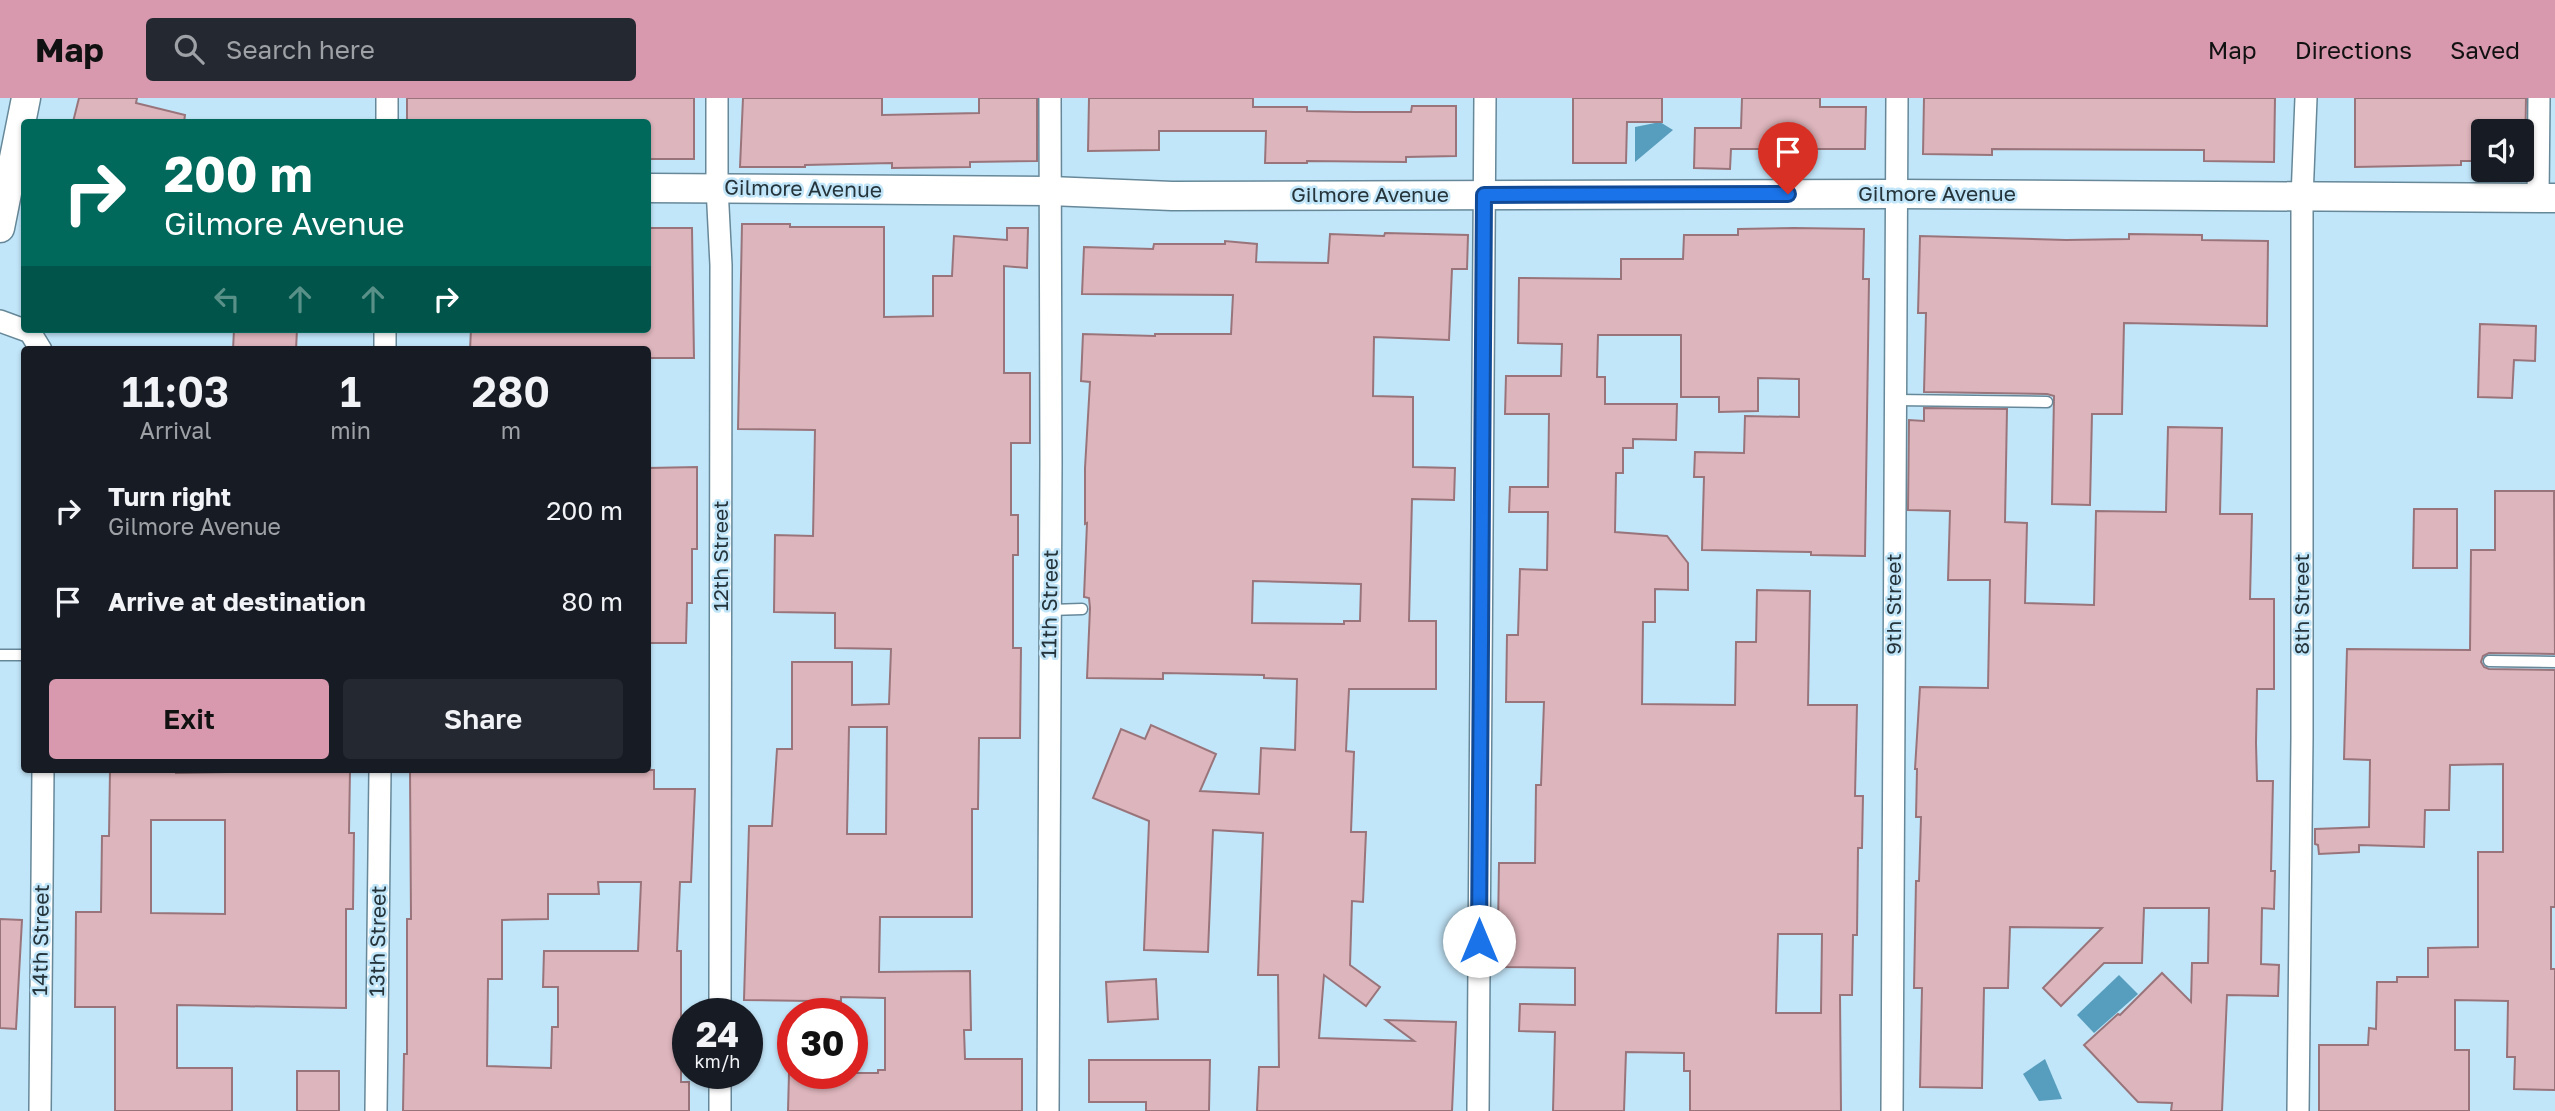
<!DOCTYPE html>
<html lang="en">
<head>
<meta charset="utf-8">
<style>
	:root { --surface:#171b24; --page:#242831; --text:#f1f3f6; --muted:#9ea1a6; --accent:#d899af }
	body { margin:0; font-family:"Golos Text",sans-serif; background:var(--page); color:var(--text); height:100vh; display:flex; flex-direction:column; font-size:26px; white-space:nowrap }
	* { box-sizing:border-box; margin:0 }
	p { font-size:23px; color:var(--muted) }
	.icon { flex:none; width:38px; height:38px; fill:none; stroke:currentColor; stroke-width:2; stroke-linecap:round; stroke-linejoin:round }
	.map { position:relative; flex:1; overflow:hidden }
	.sheet { position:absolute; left:21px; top:248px; width:630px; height:427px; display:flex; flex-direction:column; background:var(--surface); border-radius:7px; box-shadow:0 2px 5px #0004 }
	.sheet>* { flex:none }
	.banner { position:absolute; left:21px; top:21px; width:630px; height:214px; border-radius:7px; box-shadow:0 2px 5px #0004; background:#00695c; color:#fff; overflow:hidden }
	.controls { position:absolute; left:2471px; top:21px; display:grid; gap:14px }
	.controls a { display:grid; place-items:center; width:63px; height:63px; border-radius:7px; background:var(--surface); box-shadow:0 2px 5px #0004; font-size:35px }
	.speed { position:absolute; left:672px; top:900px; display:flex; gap:14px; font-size:35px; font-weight:700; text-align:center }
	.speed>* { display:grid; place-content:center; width:91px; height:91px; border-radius:50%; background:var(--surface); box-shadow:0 2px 5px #0004; line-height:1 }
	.speed small { font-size:18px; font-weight:400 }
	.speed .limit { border:10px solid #d22; background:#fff; color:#111 }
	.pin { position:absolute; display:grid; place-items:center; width:60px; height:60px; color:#fff; margin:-72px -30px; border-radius:50% 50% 50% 0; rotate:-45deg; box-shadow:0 0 7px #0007 }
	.pin .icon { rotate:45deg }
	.me { position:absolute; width:77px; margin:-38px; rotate:0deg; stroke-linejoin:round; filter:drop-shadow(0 0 5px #0008) }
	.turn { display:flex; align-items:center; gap:24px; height:147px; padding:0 28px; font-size:32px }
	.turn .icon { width:91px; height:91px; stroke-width:2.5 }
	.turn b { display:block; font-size:49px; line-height:60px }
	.lanes { display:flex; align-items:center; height:66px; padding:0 28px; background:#0003; justify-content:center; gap:35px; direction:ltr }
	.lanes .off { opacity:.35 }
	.eta { display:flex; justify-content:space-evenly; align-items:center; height:119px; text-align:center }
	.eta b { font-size:42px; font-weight:600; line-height:49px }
	.action { display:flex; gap:14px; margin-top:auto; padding:14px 28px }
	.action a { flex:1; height:80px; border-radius:7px; background:var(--accent); color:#111; font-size:28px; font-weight:600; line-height:80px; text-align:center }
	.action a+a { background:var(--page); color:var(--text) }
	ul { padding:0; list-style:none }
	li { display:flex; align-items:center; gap:21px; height:91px; padding:0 28px }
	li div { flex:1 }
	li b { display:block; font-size:26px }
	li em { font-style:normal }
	header { display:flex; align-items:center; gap:42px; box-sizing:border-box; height:98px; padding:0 35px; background:var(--accent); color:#111 }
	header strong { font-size:33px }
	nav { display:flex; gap:38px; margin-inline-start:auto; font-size:24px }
	.search { width:490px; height:63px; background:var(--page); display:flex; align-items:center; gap:18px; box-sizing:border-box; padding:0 24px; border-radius:7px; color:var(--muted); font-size:26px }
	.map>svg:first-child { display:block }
</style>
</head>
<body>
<header>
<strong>Map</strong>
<div class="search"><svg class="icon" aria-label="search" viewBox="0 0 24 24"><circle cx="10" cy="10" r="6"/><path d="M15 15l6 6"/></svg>Search here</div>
<nav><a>Map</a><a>Directions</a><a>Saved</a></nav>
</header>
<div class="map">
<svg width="2555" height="1013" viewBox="0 0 2555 1013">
	<rect width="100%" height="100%" fill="#c2e6f9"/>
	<!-- water -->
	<g fill="#579dbd">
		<polygon points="1660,24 1673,32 1635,64 1635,29"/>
		<polygon points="2119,877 2138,896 2094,935 2077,917"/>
		<polygon points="2045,961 2062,1001 2039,1003 2023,976"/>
	</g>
	<!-- building -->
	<g fill="#ddb5bc" stroke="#99757b" stroke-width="2" fill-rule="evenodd">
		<polygon points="79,0 137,0 136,5 185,17 184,24 73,24"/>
		<polygon points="407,0 694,0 694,61 648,61 648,24 407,24"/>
		<polygon points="743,0 882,0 882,17 979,15 979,0 1037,0 1037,63 970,64 970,69 892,70 892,65 805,67 805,69 740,69"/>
		<polygon points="1089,0 1253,0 1253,9 1307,9 1307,13 1355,14 1411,14 1412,8 1456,8 1456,58 1406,59 1406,64 1307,63 1307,65 1265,65 1266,33 1159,33 1159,52 1088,53"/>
		<polygon points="1573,0 1662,0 1662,24 1627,24 1626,65 1573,65"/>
		<polygon points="1742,0 1820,0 1820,9 1866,9 1865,51 1731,51 1730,71 1694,70 1695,30 1741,30"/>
		<polygon points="1924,0 2275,0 2274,64 2204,63 2204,52 1992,51 1992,57 1923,56"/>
		<polygon points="2355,0 2526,0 2525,61 2522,61 2522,33 2483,33 2483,63 2461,63 2461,67 2355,69"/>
		<path d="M742,126H790V129H884V219L933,218V178H952L954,138L1007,142V130H1028L1027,170L1004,168V275H1030V345H1011V417H1018V457H1013V550H1021L1020,640H979L978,711H972V819H880L879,874L970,873L971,932H964L965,961H1022V1013H788L789,975H878V972H885V900L841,899V903H811L744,902L749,728H772L777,651H792V564H852V607L889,606L891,551L835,550V515L774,514L775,437L813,438L815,332L738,331ZM849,629H887L886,736H847Z"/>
		<polygon points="648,130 692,130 694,260 648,260 648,252 470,252 471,231 648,231"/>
		<path d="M1794,130L1864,131L1863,181H1869L1865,458L1811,457V454L1702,452L1704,379H1694L1695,354L1744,355L1745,318L1799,319V281L1758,280V313L1719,314V299H1681V237H1598L1597,279H1605V306H1677L1676,342L1633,341V350H1623V375H1616L1615,434L1667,438L1688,465V492L1655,491V524H1643L1642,606L1735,607L1736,544H1756L1757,492L1810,493L1808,607H1857L1855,698H1863L1862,750H1858L1857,837H1853L1852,897H1840L1841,1013H1690V973H1684V955L1626,954L1624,1013H1553L1555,934L1519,933L1520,906L1575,907V870L1501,869L1502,830H1498L1499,765H1535L1536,687H1541L1544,604H1506L1507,537H1518L1520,471L1547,472L1548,414H1509L1510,389H1548L1549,316H1505L1506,278H1561L1562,246L1518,245L1519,180L1621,181V161H1683L1684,137H1738V131ZM1778,836H1822L1821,915H1776Z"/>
		<path d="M1385,135L1468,137L1467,171H1452L1449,242L1374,239L1373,298L1413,299V369L1455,370L1454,402L1412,401L1409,523H1436V591H1349L1346,653L1354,654L1351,734H1366L1363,804L1352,803L1350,867L1380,889L1366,908L1324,877L1319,940L1414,943L1386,922L1456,924L1452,1013H1257L1259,969H1279L1278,877H1258L1263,735L1213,732L1208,854L1144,852L1149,723L1093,700L1121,631L1145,641L1151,627L1216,656L1200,693L1259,696L1261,650L1295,652L1297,581L1264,580V577L1163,575V581L1087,580L1090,510L1089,500L1084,499L1087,425L1085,426V370L1090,284L1081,283L1083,236L1155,238V236H1231L1233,197L1082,196L1084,149L1153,151L1154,146H1225V143L1257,146L1256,164L1328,165L1330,136L1384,138ZM1253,483L1361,486L1360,523H1344V526L1252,525Z"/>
		<polygon points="2129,136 2202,137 2202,142 2268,143 2267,228 2124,225 2122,316 2092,316 2090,407 2052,406 2054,298 2047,296 1924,294 1926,215 1918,215 1920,138 2066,142 2129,141"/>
		<polygon points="2480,226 2536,228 2535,263 2514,262 2512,300 2478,299"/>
		<polygon points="234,231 297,231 296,252 233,252"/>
		<polygon points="1924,310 2007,311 2005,424 2027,425 2025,505 2094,507 2096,413 2166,414 2168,329 2222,330 2220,416 2252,416 2250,501 2274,501 2274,591 2257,591 2256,645 2257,683 2273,683 2271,773 2275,773 2274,811 2262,810 2261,866 2279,867 2278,898 2227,897 2222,1013 2171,1013 2172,1005 2138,1004 2084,947 2118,916 2120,917 2162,875 2191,904 2192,865 2208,865 2209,810 2144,810 2142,865 2104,865 2061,908 2043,890 2102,830 2010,829 2008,890 1984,890 1982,990 1920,989 1922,890 1914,890 1916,783 1919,783 1921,719 1916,719 1917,671 1915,671 1920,589 1988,590 1990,482 1948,482 1950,413 1908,412 1909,322 1924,323"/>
		<polygon points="697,369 697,451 692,451 692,505 687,505 686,545 648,545 648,370"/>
		<polygon points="2495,393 2554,393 2555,556 2489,555 2483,558 2481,564 2484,569 2489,571 2555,572 2555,809 2551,809 2551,871 2555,871 2555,992 2514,991 2515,959 2507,959 2508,903 2455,902 2455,952 2469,952 2469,1013 2319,1013 2319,947 2368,947 2369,930 2376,931 2377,884 2397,884 2397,879 2428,879 2428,850 2478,849 2478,754 2503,754 2503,666 2450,667 2449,712 2425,712 2424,749 2359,747 2359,754 2319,756 2318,747 2315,746 2315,731 2369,729 2370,662 2344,661 2347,551 2470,552 2471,452 2495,452"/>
		<polygon points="2414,411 2457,411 2457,470 2413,470"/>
		<path d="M110,672H176V675L350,672L349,735H354L353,811H346V910L177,907V970H232V1013H115V909H75L76,814H101L102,738H109ZM151,722H225V816L151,815Z"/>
		<path d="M410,672H654V691H695L691,784H680L677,853H681V984H689V1013H403L404,956H407V821H411ZM598,784H641L638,853H544L543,889H558V929H552L551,970L487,968L488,881H502V822L548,821V796H599Z"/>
		<polygon points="0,821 22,822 16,931 0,930"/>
		<polygon points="1156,881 1158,921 1108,924 1106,884"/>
		<polygon points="1089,962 1210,962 1209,1013 1146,1013 1146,1004 1089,1004"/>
		<rect x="297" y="973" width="42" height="40"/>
	</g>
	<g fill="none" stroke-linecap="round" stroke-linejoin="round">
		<!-- lane casing -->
		<g stroke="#689" stroke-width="13">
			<g id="lane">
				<polyline points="1896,302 2047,304"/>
				<polyline points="1050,512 1082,511"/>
				<polyline points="0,557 24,557"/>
				<polyline points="2489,563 2555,564"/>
			</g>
		</g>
		<!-- street casing -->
		<g stroke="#689" stroke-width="24">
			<g id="street">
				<polyline points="717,0 717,89 721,167 720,915"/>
				<polyline points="387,24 387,0"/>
				<polyline points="2538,100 2539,0"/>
				<polyline points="0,223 30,234 41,252"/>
				<polyline points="385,252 385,231"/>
				<polyline points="720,975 720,1013"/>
				<polyline points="40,1013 43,672"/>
				<polyline points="376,1013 380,672"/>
				<polyline points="1048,1013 1051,364 1050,0"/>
				<polyline points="1478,1013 1485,0"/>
				<polyline points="1892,1013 1897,0"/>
				<polyline points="2298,1013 2302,640 2302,100 2306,0"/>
			</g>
		</g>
		<!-- secondary casing -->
		<g stroke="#689" stroke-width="31">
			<g id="secondary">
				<polyline points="648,90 1050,93 1172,98 1895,96 2555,100"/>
				<polyline points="0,130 26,0"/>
			</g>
		</g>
		<!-- lane -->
		<use href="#lane" stroke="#fff" stroke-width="10"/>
		<!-- street -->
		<use href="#street" stroke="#fff" stroke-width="21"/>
		<!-- secondary -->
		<use href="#secondary" stroke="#fff" stroke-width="28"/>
	</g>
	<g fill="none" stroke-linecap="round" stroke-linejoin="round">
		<!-- route casing -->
		<g stroke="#114b97" stroke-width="18">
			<polyline id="route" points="1479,843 1484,97 1788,96"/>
		</g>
		<!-- route -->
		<use href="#route" stroke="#1a73e8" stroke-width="12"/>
	</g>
	<g text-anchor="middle" stroke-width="5" stroke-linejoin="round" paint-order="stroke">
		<!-- street labels -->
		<g font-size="21" fill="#25343b" stroke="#c2e6f9">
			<text transform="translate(803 91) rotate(1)" y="7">Gilmore Avenue</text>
			<text x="1937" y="103">Gilmore Avenue</text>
			<text x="1370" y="104">Gilmore Avenue</text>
			<text transform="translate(721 458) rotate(-90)" y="7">12th Street</text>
			<text transform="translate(1050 506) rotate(-89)" y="7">11th Street</text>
			<text transform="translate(1894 506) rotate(-90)" y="7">9th Street</text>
			<text transform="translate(2302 506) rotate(-90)" y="7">8th Street</text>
			<text transform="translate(41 842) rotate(-89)" y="7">14th Street</text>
			<text transform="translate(378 843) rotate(-89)" y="7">13th Street</text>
		</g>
	</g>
</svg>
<div class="controls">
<a><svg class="icon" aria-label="sound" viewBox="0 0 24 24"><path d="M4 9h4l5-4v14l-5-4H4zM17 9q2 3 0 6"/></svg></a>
</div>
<div class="speed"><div>24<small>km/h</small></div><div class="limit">30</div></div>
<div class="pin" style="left:1788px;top:96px;background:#d93025"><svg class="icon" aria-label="arrive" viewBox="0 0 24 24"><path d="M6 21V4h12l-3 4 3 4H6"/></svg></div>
<svg class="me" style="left:1479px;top:843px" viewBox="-20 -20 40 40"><circle r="19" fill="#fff"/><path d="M0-13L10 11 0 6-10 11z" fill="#1a73e8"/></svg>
<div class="banner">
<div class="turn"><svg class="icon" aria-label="right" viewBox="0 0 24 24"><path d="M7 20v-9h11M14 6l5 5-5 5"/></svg><div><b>200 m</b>Gilmore Avenue</div></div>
<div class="lanes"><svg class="icon off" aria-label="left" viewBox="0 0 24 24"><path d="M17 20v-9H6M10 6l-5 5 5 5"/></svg><svg class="icon off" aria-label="ahead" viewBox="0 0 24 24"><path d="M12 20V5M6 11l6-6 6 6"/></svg><svg class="icon off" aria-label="ahead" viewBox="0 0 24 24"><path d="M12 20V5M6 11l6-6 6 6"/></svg><svg class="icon" aria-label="right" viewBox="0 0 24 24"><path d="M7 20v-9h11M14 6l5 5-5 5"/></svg></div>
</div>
<section class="sheet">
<div class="eta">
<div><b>11:03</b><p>Arrival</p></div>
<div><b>1</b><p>min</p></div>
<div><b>280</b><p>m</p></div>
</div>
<ul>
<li><svg class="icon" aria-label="right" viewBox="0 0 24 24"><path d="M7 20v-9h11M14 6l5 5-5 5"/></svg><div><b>Turn right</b><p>Gilmore Avenue</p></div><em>200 m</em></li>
<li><svg class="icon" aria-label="arrive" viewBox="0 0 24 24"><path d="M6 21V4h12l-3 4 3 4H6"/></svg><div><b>Arrive at destination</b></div><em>80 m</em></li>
</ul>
<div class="action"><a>Exit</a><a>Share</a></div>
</section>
</div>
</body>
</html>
